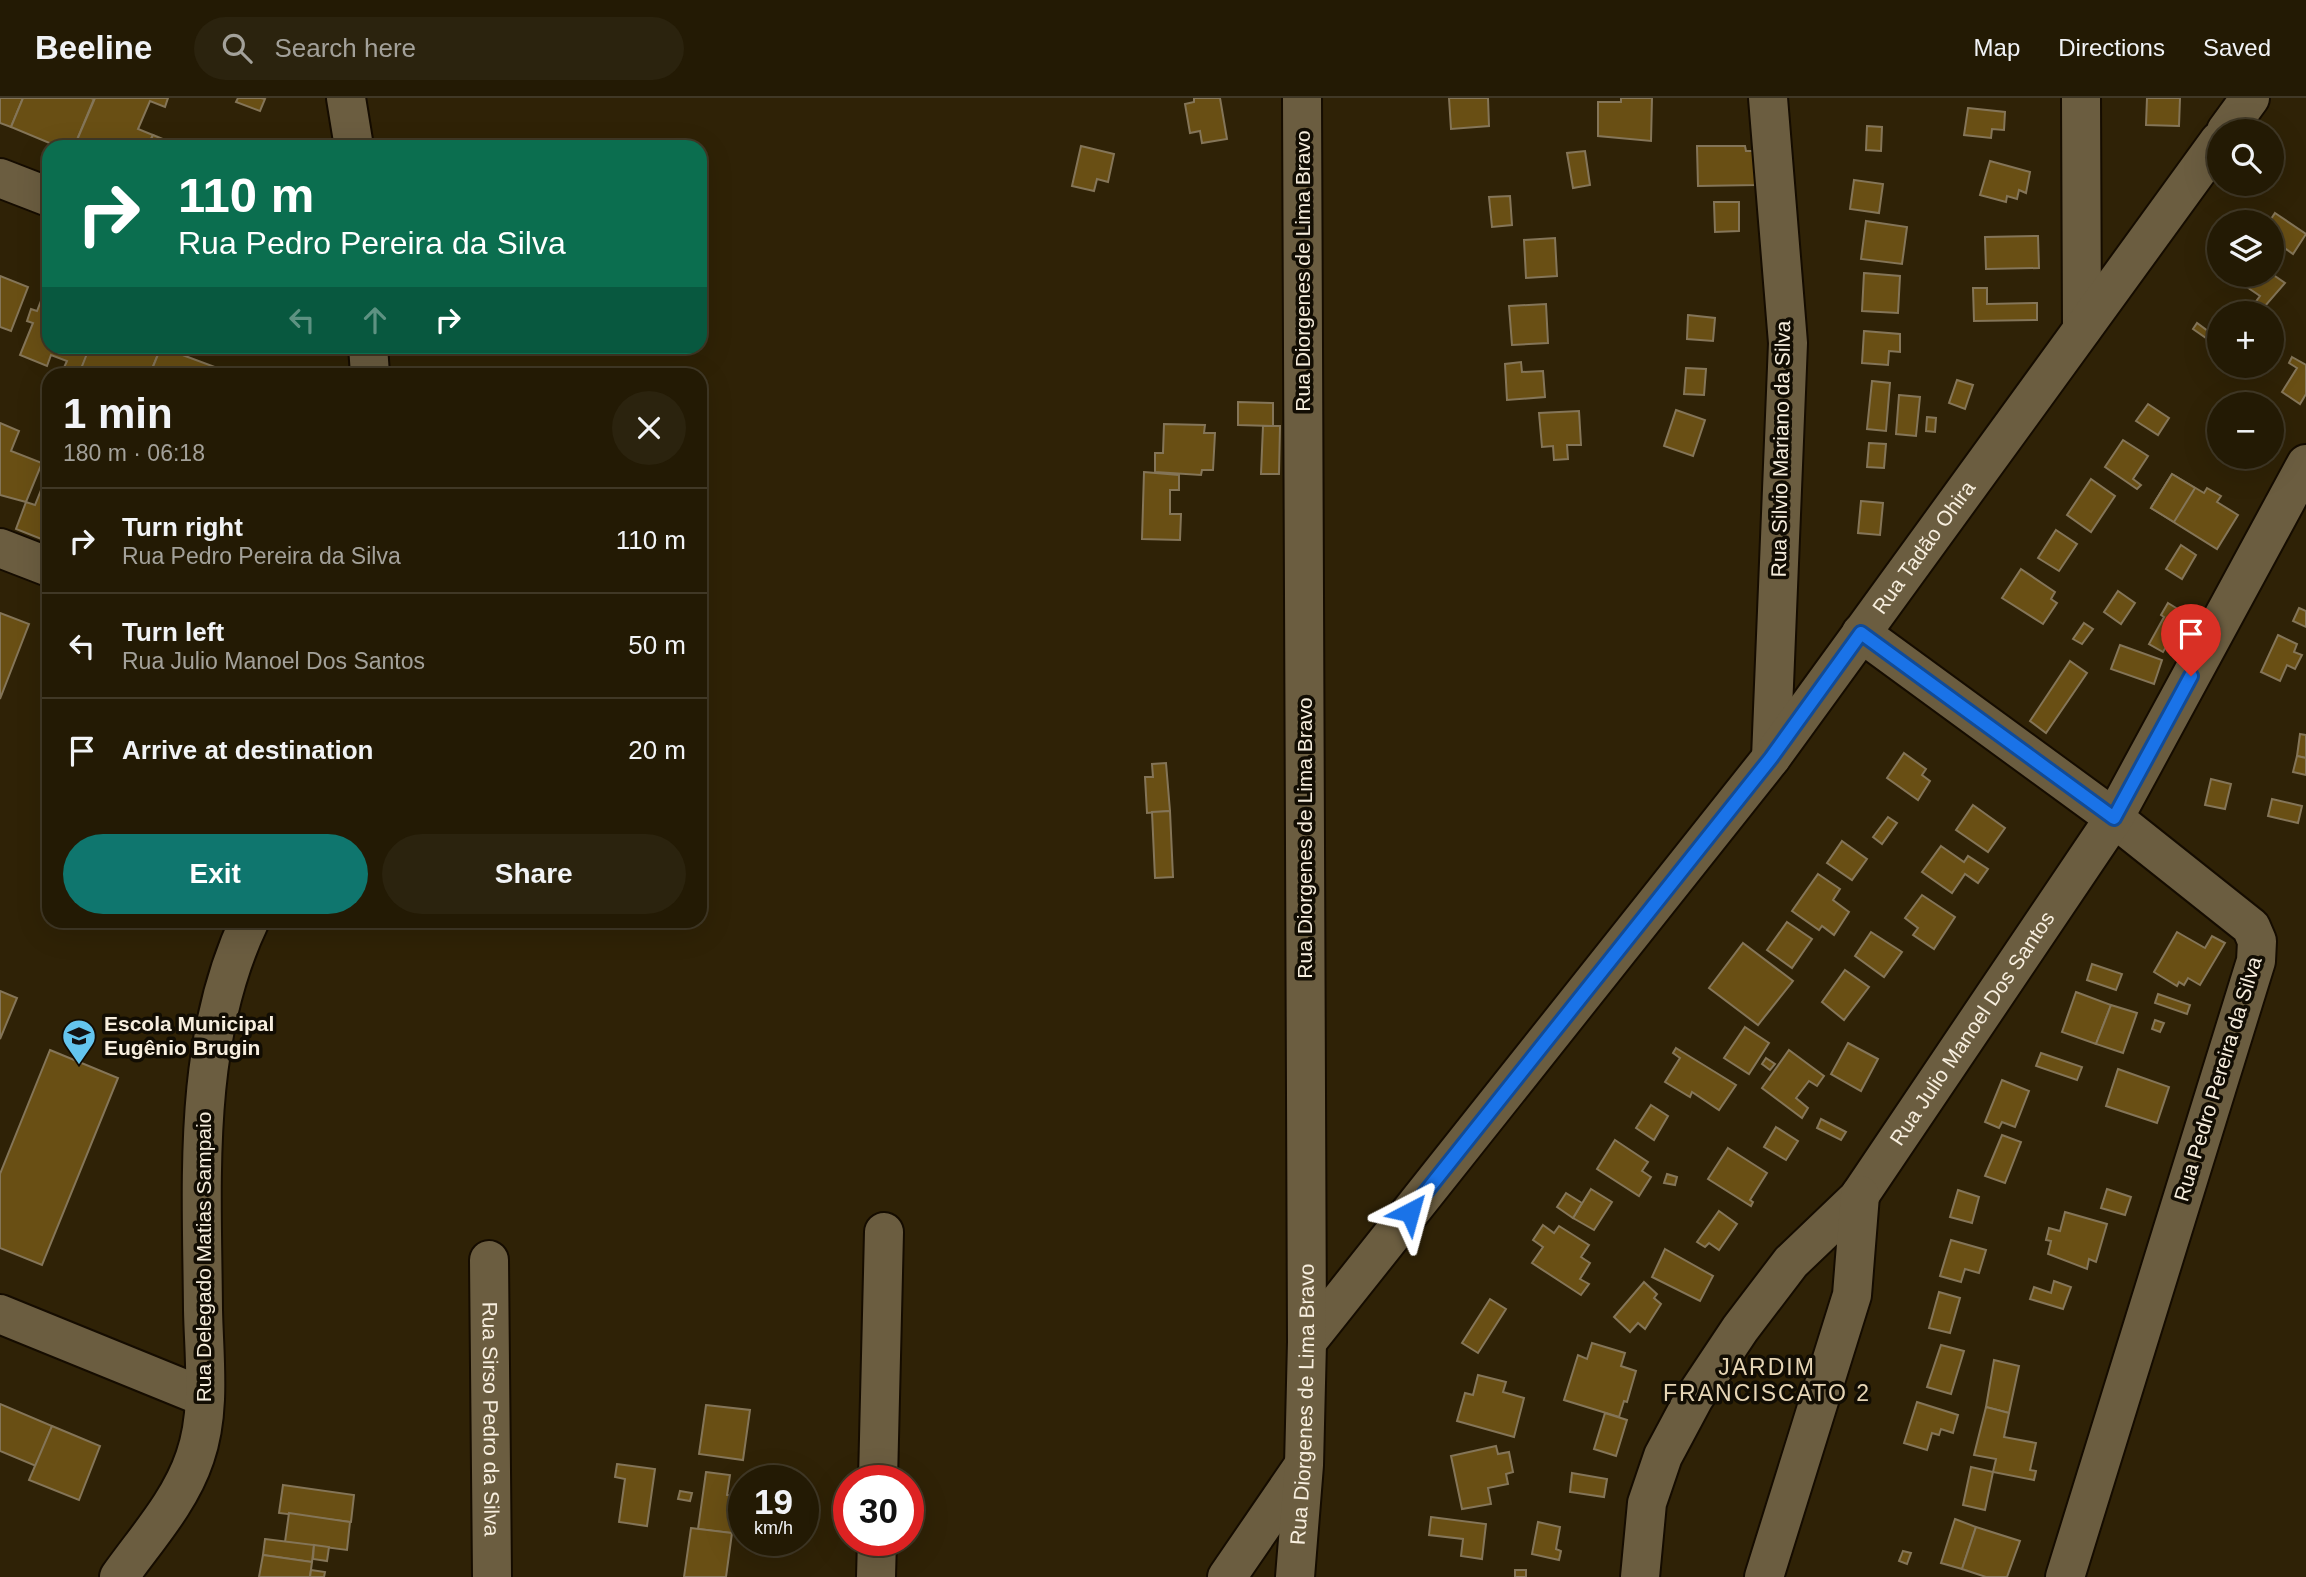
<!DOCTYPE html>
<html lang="en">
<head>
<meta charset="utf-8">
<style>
	:root { --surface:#231a04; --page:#2b230e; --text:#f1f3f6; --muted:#a3a19a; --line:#403826; --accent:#0f766e }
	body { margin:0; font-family:Helvetica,sans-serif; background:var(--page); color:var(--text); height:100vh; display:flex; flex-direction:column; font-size:26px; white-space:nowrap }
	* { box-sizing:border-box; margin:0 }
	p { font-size:23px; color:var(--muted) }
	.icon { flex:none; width:38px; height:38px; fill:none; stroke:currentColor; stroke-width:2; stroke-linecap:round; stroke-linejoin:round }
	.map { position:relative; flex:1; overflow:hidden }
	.drawer { position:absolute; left:42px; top:270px; width:665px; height:560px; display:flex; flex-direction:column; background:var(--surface); border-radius:21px; box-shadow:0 7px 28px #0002,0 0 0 2px var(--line) }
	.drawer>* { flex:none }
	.hud { position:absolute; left:42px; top:42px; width:665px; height:214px; border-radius:21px; box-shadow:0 7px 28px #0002,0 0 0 2px var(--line); background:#0b6e4f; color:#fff; overflow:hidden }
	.controls { position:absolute; left:2207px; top:21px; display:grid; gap:14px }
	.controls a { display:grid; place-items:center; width:77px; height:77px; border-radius:50%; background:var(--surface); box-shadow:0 7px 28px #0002,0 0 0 2px var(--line); font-size:35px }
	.speed { position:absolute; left:728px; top:1367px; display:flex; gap:14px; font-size:35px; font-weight:700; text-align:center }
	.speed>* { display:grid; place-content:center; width:91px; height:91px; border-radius:50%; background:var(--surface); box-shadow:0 7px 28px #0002,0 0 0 2px var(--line); line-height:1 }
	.speed small { font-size:18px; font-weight:400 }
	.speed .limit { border:10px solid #d22; background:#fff; color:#111 }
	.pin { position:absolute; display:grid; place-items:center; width:60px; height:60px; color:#fff; margin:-72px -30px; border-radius:50% 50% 50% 0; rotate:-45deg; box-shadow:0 0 7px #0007 }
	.pin .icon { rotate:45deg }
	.me { position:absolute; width:77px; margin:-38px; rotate:39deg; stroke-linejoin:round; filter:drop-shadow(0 0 5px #0008) }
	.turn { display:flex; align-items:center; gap:24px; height:147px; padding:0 21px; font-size:32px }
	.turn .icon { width:91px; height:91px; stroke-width:2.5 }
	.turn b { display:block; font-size:49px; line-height:60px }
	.lanes { display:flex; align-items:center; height:66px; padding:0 21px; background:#0003; justify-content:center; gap:35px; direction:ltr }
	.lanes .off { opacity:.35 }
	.round { display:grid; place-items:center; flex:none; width:74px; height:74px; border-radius:37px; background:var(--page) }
	.summary { display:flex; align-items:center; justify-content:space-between; height:119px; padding:0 21px }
	h1 { font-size:42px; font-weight:700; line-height:52px }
	.primary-button { display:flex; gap:14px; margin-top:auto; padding:14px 21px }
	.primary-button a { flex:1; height:80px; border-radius:42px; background:var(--accent); color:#fff; font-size:28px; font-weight:700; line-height:80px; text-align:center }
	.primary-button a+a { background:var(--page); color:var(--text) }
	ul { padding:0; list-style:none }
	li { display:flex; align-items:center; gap:21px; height:105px; padding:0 21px; border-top:2px solid var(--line) }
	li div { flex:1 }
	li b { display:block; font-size:26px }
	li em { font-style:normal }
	header { display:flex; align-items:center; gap:42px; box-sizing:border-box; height:98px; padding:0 35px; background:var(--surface); border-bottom:2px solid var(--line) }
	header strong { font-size:33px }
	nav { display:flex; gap:38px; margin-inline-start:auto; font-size:24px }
	.search { width:490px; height:63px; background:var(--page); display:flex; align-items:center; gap:18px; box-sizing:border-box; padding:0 24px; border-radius:38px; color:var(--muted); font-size:26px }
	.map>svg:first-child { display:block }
</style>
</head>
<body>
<header>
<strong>Beeline</strong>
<div class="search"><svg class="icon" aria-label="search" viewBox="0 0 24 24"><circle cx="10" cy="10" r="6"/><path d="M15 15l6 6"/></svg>Search here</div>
<nav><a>Map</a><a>Directions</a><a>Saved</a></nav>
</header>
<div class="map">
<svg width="2306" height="1479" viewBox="0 0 2306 1479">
	<rect width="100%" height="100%" fill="#2f2206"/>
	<!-- building -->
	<g fill="#694f14" stroke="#847558" stroke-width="2">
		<polygon points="0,0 23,0 11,29 0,25"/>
		<polygon points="23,0 91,0 94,1 74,49 59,49 11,29"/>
		<polygon points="95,0 168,0 165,9 150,3 138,31 153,37 147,49 74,49"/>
		<polygon points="238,0 261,0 265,1 260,13 236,4"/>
		<polygon points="1194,0 1220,0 1227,41 1202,45 1200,33 1190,35 1185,6 1194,4"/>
		<polygon points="1449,0 1488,0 1489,28 1451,31"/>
		<polygon points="1621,0 1652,0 1651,43 1598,38 1598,4 1621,4"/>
		<polygon points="2147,0 2180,0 2179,28 2146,27"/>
		<polygon points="1968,10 2005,14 2004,32 1992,31 1991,40 1964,37"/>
		<polygon points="1867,28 1882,29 1881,53 1866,52"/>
		<polygon points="153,37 182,49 147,49"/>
		<polygon points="1081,48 1114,56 1108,84 1097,81 1094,93 1072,88"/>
		<polygon points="1697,48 1745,48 1746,53 1766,53 1757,87 1698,88"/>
		<polygon points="1585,53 1590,87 1573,90 1567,55"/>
		<polygon points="1990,63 2030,74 2026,95 2019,92 2017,101 2007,98 2006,104 1980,97"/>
		<polygon points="1854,82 1883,86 1879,115 1850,111"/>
		<polygon points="1510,98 1512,127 1492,129 1489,99"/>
		<polygon points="1714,104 1739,104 1739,133 1715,134"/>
		<polygon points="2275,115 2306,136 2293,156 2272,141 2272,124 2269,124"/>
		<polygon points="1866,123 1907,129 1902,166 1861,161"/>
		<polygon points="2038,138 2039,170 1986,171 1985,139"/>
		<polygon points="1555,140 1557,178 1526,180 1524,142"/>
		<polygon points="1864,175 1900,178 1898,215 1862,213"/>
		<polygon points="2272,176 2285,185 2259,215 2251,210 2260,198 2241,185 2247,177"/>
		<polygon points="0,178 28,189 11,233 0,229"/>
		<polygon points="1973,190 1987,190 1987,206 2037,205 2037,222 1974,223"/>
		<polygon points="44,195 49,197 49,248 91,248 79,276 61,276 67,263 51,257 47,268 20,257 33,225 27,223 31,211 37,213"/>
		<polygon points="1546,206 1548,245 1512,247 1509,208"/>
		<polygon points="1688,217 1715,220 1713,243 1687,241"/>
		<polygon points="2219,218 2219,249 2193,231 2197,225 2208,233"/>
		<polygon points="1864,233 1900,236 1900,254 1889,253 1888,267 1862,265"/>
		<polygon points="90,248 161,248 161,249 150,276 79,276"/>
		<polygon points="161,249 223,272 221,276 150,276"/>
		<polygon points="2292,259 2306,267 2306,296 2300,306 2282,294 2297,270 2289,265"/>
		<polygon points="1521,264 1522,274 1543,273 1545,299 1507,302 1505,266"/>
		<polygon points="1686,270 1706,271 1704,297 1684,296"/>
		<polygon points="1957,282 1973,287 1965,311 1949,305"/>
		<polygon points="1872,283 1890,285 1886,333 1867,331"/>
		<polygon points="1899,297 1920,299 1916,338 1896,336"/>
		<polygon points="1238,304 1273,305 1273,328 1238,327"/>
		<polygon points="2148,306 2169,320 2158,337 2136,323"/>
		<polygon points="1676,312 1705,322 1693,358 1664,348"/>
		<polygon points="1579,313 1581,347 1567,347 1568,361 1554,362 1553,348 1542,349 1539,315"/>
		<polygon points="1927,319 1936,320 1935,334 1926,333"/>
		<polygon points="0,325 19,333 11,353 42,365 26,404 0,397"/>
		<polygon points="1164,326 1205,327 1204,335 1215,335 1213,372 1202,372 1201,377 1155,374 1155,355 1163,355"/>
		<polygon points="1263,328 1280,328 1279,376 1261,376"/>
		<polygon points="2123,342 2148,358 2133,381 2141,387 2137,391 2105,369"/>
		<polygon points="1869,345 1886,346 1884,370 1867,369"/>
		<polygon points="49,372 49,444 16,431 26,404 35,407"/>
		<polygon points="1144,374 1179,377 1179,392 1170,392 1170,416 1181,416 1180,442 1142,441"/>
		<polygon points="2172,376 2204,395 2207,390 2221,398 2217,404 2238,417 2217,451 2151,410"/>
		<polygon points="2172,376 2195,390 2174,424 2151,410"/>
		<polygon points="2091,381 2115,398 2091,434 2067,417"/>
		<polygon points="1861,403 1883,405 1880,437 1858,435"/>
		<polygon points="2056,432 2077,446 2059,473 2038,460"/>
		<polygon points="2181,447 2196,457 2182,481 2166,471"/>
		<polygon points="2021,471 2055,494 2051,501 2057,505 2043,526 2002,500"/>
		<polygon points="2118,493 2135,505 2121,526 2104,514"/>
		<polygon points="2168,505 2186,516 2163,554 2149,546 2164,519 2161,517"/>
		<polygon points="2299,510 2306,513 2306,529 2293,523"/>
		<polygon points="0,515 29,526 0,601"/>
		<polygon points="2084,525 2093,531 2082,546 2073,541"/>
		<polygon points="2278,537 2297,546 2294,554 2302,557 2295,571 2287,567 2280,583 2261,574"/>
		<polygon points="2120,547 2162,562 2154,586 2111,571"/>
		<polygon points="2070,563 2087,575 2046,635 2030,623"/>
		<polygon points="2300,636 2306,637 2306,660 2297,658"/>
		<polygon points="1904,655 1926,671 1922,677 1930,683 1918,702 1887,680"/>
		<polygon points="2297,658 2306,660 2306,677 2293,674"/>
		<polygon points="1166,665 1170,713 1147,715 1145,679 1153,679 1152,666"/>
		<polygon points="2211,681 2231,686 2225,711 2205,707"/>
		<polygon points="2272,701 2302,708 2298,725 2268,718"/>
		<polygon points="1973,707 2005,730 1988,754 1956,732"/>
		<polygon points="1170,713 1173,779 1155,780 1152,714"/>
		<polygon points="1888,719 1897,725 1882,746 1873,739"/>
		<polygon points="1842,743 1867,761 1852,782 1827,765"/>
		<polygon points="1941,748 1964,764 1968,758 1988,771 1978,785 1965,776 1952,795 1922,774"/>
		<polygon points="1818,776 1840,791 1833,802 1849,814 1834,837 1822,828 1819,832 1792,813"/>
		<polygon points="1922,797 1955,819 1934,851 1913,837 1918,830 1905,820"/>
		<polygon points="1787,824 1812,841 1792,870 1767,852"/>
		<polygon points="1871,834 1902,854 1884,879 1855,858"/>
		<polygon points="2177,834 2205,850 2212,838 2225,845 2200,887 2188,880 2184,887 2179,884 2177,888 2154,874"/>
		<polygon points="1743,845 1793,883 1758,927 1709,890"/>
		<polygon points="2092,866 2122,876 2116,892 2087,882"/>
		<polygon points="1845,872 1869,889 1844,922 1822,904"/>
		<polygon points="0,893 17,900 0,941"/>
		<polygon points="2076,894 2111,907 2096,946 2062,934"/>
		<polygon points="2158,896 2190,907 2187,916 2155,905"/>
		<polygon points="2111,907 2137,915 2123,955 2096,946"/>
		<polygon points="2155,922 2164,925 2160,934 2152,931"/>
		<polygon points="1745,929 1769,945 1749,976 1724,960"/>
		<polygon points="1848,945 1878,961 1861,993 1831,976"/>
		<polygon points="1676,950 1736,987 1719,1012 1692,994 1690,999 1665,984 1680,960 1673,955"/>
		<polygon points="50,952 118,980 42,1167 0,1150 0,1076"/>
		<polygon points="1789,952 1824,978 1817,988 1809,983 1796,1000 1808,1010 1802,1020 1762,990"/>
		<polygon points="2041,955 2082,969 2077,982 2036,968"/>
		<polygon points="1766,960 1775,966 1770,972 1762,966"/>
		<polygon points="2118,971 2169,989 2157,1025 2106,1008"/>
		<polygon points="2002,982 2029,993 2015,1029 2002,1024 1999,1030 1985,1024"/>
		<polygon points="1651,1007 1668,1018 1654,1042 1636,1030"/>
		<polygon points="1821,1021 1846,1034 1841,1042 1817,1030"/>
		<polygon points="1776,1029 1798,1043 1786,1062 1764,1049"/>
		<polygon points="2002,1037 2021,1044 2005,1085 1985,1078"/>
		<polygon points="1615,1042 1648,1064 1642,1073 1651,1079 1639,1098 1597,1071"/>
		<polygon points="1728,1050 1767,1075 1750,1102 1753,1104 1751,1108 1708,1081"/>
		<polygon points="1667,1076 1677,1079 1675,1087 1664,1085"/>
		<polygon points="1591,1091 1612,1104 1594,1132 1573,1120"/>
		<polygon points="2107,1091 2131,1099 2125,1117 2101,1110"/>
		<polygon points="1958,1092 1979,1099 1972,1125 1950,1119"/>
		<polygon points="1566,1095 1582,1105 1573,1120 1557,1109"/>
		<polygon points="1719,1113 1737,1126 1719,1152 1709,1145 1705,1149 1697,1144"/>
		<polygon points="2065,1114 2107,1126 2096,1164 2089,1161 2087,1171 2048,1156 2051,1143 2046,1142 2049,1130 2060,1133"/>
		<polygon points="1543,1127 1554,1135 1559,1128 1589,1147 1581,1159 1590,1165 1580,1181 1589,1186 1581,1197 1532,1165 1543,1149 1533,1142"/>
		<polygon points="1951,1142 1986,1152 1979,1175 1965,1171 1961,1184 1940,1178"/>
		<polygon points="1665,1151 1713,1178 1700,1203 1652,1179"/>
		<polygon points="2054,1183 2071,1189 2063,1211 2030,1201 2034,1189 2051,1195"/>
		<polygon points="1644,1184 1657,1196 1654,1200 1661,1206 1645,1231 1638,1225 1630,1234 1614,1219"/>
		<polygon points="1939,1194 1960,1200 1950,1235 1929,1230"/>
		<polygon points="1490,1201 1506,1211 1478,1255 1462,1245"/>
		<polygon points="1592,1245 1625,1255 1621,1268 1636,1273 1627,1304 1624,1303 1619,1319 1564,1302 1578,1257 1587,1261"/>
		<polygon points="1941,1247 1964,1253 1951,1296 1927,1289"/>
		<polygon points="1994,1262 2019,1268 2009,1315 1986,1309"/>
		<polygon points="1478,1277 1506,1284 1503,1294 1524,1300 1514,1339 1457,1323 1465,1295 1473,1297"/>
		<polygon points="1917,1304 1958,1317 1953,1335 1941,1331 1939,1337 1932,1335 1927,1352 1904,1345"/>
		<polygon points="0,1306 52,1328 36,1368 0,1353"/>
		<polygon points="706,1307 750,1312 743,1362 699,1356"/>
		<polygon points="1986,1309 2009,1315 2004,1339 2036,1345 2030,1372 2036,1373 2034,1382 1993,1374 1996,1361 1974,1357"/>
		<polygon points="1605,1315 1627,1322 1616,1358 1594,1351"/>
		<polygon points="52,1328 100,1348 79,1402 29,1382"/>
		<polygon points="1496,1348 1498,1356 1509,1354 1513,1374 1506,1376 1508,1386 1488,1390 1491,1406 1462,1411 1451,1358"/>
		<polygon points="617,1366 655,1371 647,1428 619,1424 625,1381 615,1379"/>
		<polygon points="1971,1369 1993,1374 1985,1412 1963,1407"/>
		<polygon points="706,1374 730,1377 727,1397 738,1399 732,1435 698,1431"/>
		<polygon points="1572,1375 1607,1381 1604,1399 1570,1394"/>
		<polygon points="283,1387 354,1397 351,1424 279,1415"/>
		<polygon points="680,1393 692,1395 690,1403 678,1401"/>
		<polygon points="289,1415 350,1424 347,1452 285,1444"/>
		<polygon points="1431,1419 1486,1426 1482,1461 1461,1458 1463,1441 1429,1437"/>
		<polygon points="1955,1421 1976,1429 1962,1471 1941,1465"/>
		<polygon points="1538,1424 1560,1429 1556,1451 1561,1453 1559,1462 1532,1456"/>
		<polygon points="1976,1429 2020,1443 2007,1479 1986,1479 1962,1471"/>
		<polygon points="691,1430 732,1435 726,1479 684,1479"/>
		<polygon points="265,1441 314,1447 312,1464 263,1457"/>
		<polygon points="314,1447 329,1449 327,1463 313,1461"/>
		<polygon points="1903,1453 1911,1455 1907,1466 1899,1463"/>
		<polygon points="263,1457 312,1464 310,1479 259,1479"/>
		<polygon points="311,1472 325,1474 324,1479 310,1479"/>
		<rect x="1515" y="1472" width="11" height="7"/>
	</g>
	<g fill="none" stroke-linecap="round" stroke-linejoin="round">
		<!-- minor casing -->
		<g stroke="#150c00" stroke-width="42">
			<g id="minor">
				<polyline points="346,0 354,49"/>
				<polyline points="1768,0 1788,245 1771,660"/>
				<polyline points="2081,0 2082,231"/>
				<polyline points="2226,33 2250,0"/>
				<polyline points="0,80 49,99"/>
				<polyline points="368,248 370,276"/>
				<polyline points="0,450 49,469"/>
				<polyline points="1861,535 2114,720 2251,829 2257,843 2256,863 2065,1479"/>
				<path id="s1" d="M489,1162L492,1479"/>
				<polyline points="0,1216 204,1299"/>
				<path id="s2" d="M1307,1244L1771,660L2219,43"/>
				<polyline points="878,1382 884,1134"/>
				<path d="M119,1479C146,1441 180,1404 195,1359C211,1313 204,1260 203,1212C202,1081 192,944 250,822"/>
				<polyline points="876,1479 877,1442"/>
				<polyline points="1227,1479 1303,1368"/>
				<path id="s3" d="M1295,1479L1304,1367L1307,1244L1302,0"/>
				<path id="s4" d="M1640,1479L1647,1405L1663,1358L1694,1300L1740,1231L1791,1164L1858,1100L2114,720L2306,366"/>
				<polyline points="1764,1479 1852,1197 1860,1097"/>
			</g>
		</g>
		<!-- minor -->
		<use href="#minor" stroke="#6b5d40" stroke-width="38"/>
	</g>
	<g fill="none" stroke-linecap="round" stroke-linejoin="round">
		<!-- route casing -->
		<g stroke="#114b97" stroke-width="18">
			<polyline id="route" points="1410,1114 1771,660 1861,535 2114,720 2191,578"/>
		</g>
		<!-- route -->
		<use href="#route" stroke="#1a73e8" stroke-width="12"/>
	</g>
	<!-- icons -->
	<defs>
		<g id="school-pin" transform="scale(1.75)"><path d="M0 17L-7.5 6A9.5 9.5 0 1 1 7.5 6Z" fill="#64c5ee" stroke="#120d03"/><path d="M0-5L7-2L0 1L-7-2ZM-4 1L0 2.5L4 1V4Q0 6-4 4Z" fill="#111"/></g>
	</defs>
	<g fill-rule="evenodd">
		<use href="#school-pin" x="79" y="938"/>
	</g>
	<g text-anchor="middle" stroke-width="7" stroke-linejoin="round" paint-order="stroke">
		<!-- street labels -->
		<g font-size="21" fill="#f7eede" stroke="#120d03">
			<text transform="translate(1303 173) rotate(-90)" y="7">Rua Diorgenes de Lima Bravo</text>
			<text transform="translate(1781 351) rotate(-89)" y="7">Rua Silvio Mariano da Silva</text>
			<text dy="7" stroke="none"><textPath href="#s2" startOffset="1006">Rua Tadão Ohira</textPath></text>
			<text transform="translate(1305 740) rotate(-90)" y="7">Rua Diorgenes de Lima Bravo</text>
			<text dy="7" stroke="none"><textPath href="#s4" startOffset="654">Rua Julio Manoel Dos Santos</textPath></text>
			<text transform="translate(2218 981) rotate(-73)" y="7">Rua Pedro Pereira da Silva</text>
			<text transform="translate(204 1159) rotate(-90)" y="7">Rua Delegado Matias Sampaio</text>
			<text dy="7" stroke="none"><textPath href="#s3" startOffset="173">Rua Diorgenes de Lima Bravo</textPath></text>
			<text dy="7" stroke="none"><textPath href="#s1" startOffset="159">Rua Sirso Pedro da Silva</textPath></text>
		</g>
		<!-- poi labels -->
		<g font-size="21" font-weight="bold" fill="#f7eede" stroke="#120d03" text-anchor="start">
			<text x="104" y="933">Escola Municipal<tspan x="104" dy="24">Eugênio Brugin</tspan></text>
		</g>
		<!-- neighbourhood labels -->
		<g font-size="23" letter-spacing="2" fill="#e6d5b5" stroke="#120d03">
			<text x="1767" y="1277">JARDIM<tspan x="1767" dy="26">FRANCISCATO 2</tspan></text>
		</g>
	</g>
</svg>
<div class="controls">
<a><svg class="icon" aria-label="search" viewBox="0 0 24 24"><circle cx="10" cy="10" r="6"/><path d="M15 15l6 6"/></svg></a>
<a><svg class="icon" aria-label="layers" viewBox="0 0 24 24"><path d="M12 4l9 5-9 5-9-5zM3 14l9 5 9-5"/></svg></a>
<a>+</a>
<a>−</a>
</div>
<div class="speed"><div>19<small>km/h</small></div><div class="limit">30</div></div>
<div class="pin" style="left:2191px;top:578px;background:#d93025"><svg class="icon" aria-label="arrive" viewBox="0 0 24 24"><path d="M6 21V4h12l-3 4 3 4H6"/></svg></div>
<svg class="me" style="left:1410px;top:1114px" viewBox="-20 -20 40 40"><path d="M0-17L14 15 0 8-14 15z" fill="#1a73e8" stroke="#fff" stroke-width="4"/></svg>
<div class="hud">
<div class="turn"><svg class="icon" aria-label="right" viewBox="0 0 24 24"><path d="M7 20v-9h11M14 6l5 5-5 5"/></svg><div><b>110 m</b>Rua Pedro Pereira da Silva</div></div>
<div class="lanes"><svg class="icon off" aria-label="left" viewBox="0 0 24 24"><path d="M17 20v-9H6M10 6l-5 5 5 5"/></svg><svg class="icon off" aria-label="ahead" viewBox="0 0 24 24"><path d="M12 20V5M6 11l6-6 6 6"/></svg><svg class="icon" aria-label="right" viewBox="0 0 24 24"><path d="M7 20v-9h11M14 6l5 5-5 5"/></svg></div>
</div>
<section class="drawer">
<div class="summary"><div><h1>1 min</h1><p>180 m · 06:18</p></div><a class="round"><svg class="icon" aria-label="close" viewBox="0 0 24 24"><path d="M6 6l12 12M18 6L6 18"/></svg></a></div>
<ul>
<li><svg class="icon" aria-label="right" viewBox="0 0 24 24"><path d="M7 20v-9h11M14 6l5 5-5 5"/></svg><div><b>Turn right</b><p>Rua Pedro Pereira da Silva</p></div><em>110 m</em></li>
<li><svg class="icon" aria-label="left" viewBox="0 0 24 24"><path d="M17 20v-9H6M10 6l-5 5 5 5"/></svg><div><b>Turn left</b><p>Rua Julio Manoel Dos Santos</p></div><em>50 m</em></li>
<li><svg class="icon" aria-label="arrive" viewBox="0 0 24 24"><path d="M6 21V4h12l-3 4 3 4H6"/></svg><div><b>Arrive at destination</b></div><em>20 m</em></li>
</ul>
<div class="primary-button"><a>Exit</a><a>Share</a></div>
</section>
</div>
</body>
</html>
